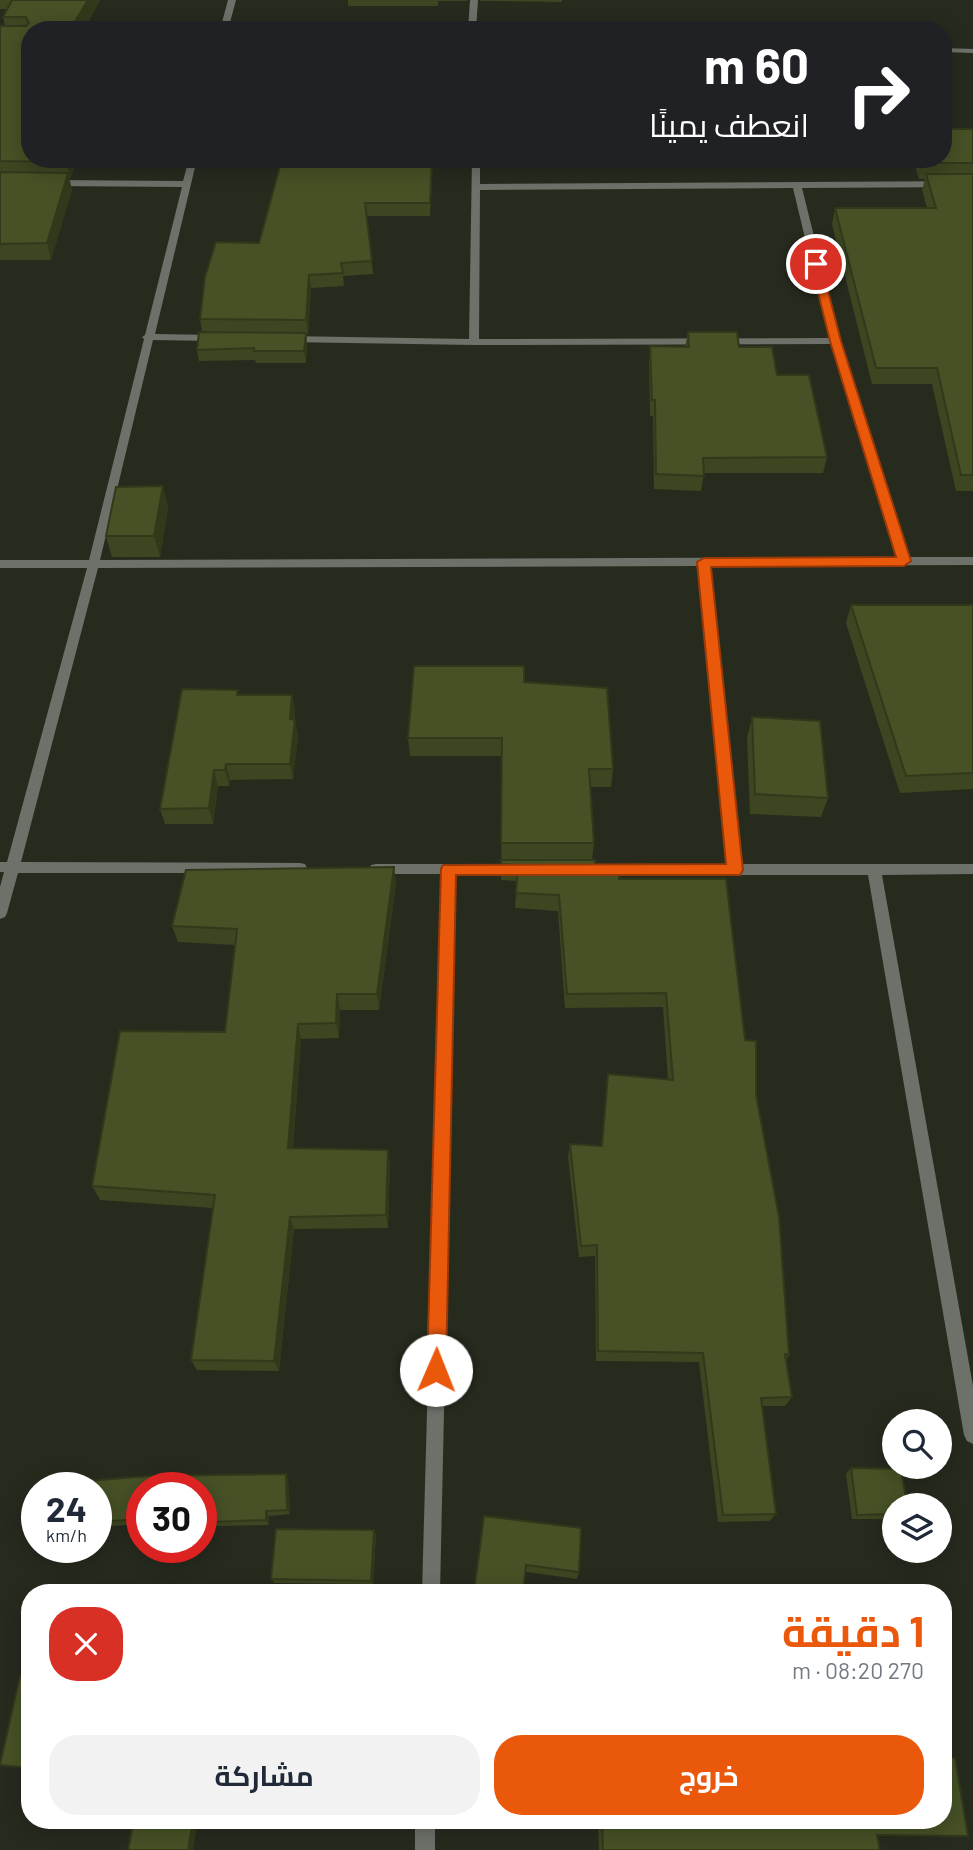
<!DOCTYPE html>
<html lang="ar">
<head>
<meta charset="utf-8">
<style>
	:root { --surface:#fff; --page:#f2f2f3; --text:#1f2937; --muted:#747a83; --accent:#ea580c }
	body { margin:0; font-family:Barlow,Cairo,sans-serif; background:var(--page); color:var(--text); direction:rtl; height:100vh; display:flex; flex-direction:column; font-size:26px; white-space:nowrap }
	* { box-sizing:border-box; margin:0 }
	p { font-size:23px; color:var(--muted) }
	.icon { flex:none; width:38px; height:38px; fill:none; stroke:currentColor; stroke-width:2; stroke-linecap:round; stroke-linejoin:round }
	.map { position:relative; flex:1; overflow:hidden; direction:ltr }
	.details { position:absolute; left:21px; top:1584px; width:931px; height:245px; display:flex; flex-direction:column; background:var(--surface); border-radius:28px; box-shadow:0 4px 18px #0003; direction:rtl }
	.details>* { flex:none }
	.guide { position:absolute; left:21px; top:21px; width:931px; height:147px; border-radius:28px; box-shadow:0 4px 18px #0003; direction:rtl; background:#202124; color:#fff; overflow:hidden }
	.fabs { position:absolute; left:882px; top:1409px; display:grid; gap:14px }
	.fabs a { display:grid; place-items:center; width:70px; height:70px; border-radius:50%; background:var(--surface); box-shadow:0 4px 18px #0003; font-size:35px }
	.speed { position:absolute; left:21px; top:1472px; display:flex; gap:14px; font-size:35px; font-weight:700; text-align:center }
	.speed>* { display:grid; place-content:center; width:91px; height:91px; border-radius:50%; background:var(--surface); box-shadow:0 4px 18px #0003; line-height:1 }
	.speed small { font-size:18px; font-weight:400 }
	.speed .limit { border:10px solid #d22; background:#fff; color:#111 }
	.pin { position:absolute; display:grid; place-items:center; width:60px; height:60px; color:#fff; margin:-30px; border:4px solid #fff; border-radius:50%; box-shadow:0 2px 7px #0007 }
	.me { position:absolute; width:77px; margin:-38px; rotate:1deg; stroke-linejoin:round; filter:drop-shadow(0 0 5px #0008) }
	.turn { display:flex; align-items:center; gap:24px; height:147px; padding:0 28px; font-size:32px }
	.turn .icon { width:91px; height:91px; stroke-width:2.5 }
	.turn b { display:block; font-size:49px; line-height:60px }
	.round { display:grid; place-items:center; flex:none; width:74px; height:74px; border-radius:28px; background:var(--page) }
	.headline { display:flex; align-items:center; justify-content:space-between; height:119px; padding:0 28px }
	h1 { font-size:42px; font-weight:700; line-height:52px; color:var(--accent) }
	.button { display:flex; gap:14px; margin-top:auto; padding:14px 28px }
	.button a { flex:1; height:80px; border-radius:28px; background:var(--accent); color:#fff; font-size:28px; font-weight:700; line-height:80px; text-align:center }
	.button a+a { background:var(--page); color:var(--text) }
	.map>svg:first-child { display:block }
</style>
</head>
<body>
<div class="map">
<svg width="973" height="1850" viewBox="0 0 973 1850">
	<rect width="100%" height="100%" fill="#272b1e"/>
	<g fill="none" stroke-linecap="round" stroke-linejoin="round">
		<!-- minor -->
		<g fill="#6e706a" fill-rule="evenodd">
			<polygon points="228,0 236,0 228,30 220,30"/>
			<polygon points="470,0 478,0 476,30 468,30"/>
			<polygon points="943,48 973,49 973,53 943,52"/>
			<path d="M189,159H197L155,334L214,335L219,338L214,341L153,340L100,560L897,557L831,344L474,345L287,342L282,339L287,336L469,339L472,159H480V184L973,181V187L802,188L840,341L909,557H973V565L710,566L741,864H973V874L882,875L973,1386V1444L967,1441L964,1435L868,875H600L595,874L593,870L595,866L600,865L728,864L699,566L98,568L21,862L300,863L305,864L307,868L305,872L300,873H18L7,913L5,917L0,919V887L4,872H0V862H7L87,568H0V560H89L144,339L142,337L145,335L182,187L52,186L48,183L52,180L183,181ZM793,188L829,338L479,339L480,190Z"/>
			<polygon points="376,864 520,864 525,865 527,869 525,873 520,874 456,874 440,1592 422,1592 442,874 376,874 371,873 369,869 371,865"/>
			<rect x="415" y="1820" width="20" height="30"/>
		</g>
	</g>
	<!-- wall -->
	<g fill="#3c4621">
		<polygon points="0,0 100,0 87,24 120,25 121,30 30,30 30,159 78,159 70,178 69,178 72,190 51,260 0,260 0,261 0,26 5,26 3,17 7,9 0,9"/>
		<polygon points="348,0 468,0 467,1 438,1 438,6 348,6"/>
		<polygon points="480,0 562,0 562,2 481,1"/>
		<polygon points="973,129 973,491 956,491 932,384 872,384 832,224 835,208 927,208 922,190 925,179 919,179 913,159 943,159"/>
		<polygon points="282,159 433,159 430,216 367,216 373,274 343,276 344,286 311,288 308,334 306,334 307,345 306,363 256,363 255,360 199,361 197,350 202,332 200,319 259,243"/>
		<polygon points="693,159 836,159 834,166 693,167"/>
		<polygon points="688,332 739,347 777,375 827,457 823,473 704,473 701,491 654,489 653,416 650,416 649,362 650,346 685,347"/>
		<polygon points="163,486 168,508 160,557 112,557 106,536"/>
		<polygon points="851,605 973,605 973,789 900,793 846,623"/>
		<polygon points="524,682 613,769 611,787 590,787 594,843 592,860 595,868 619,879 745,1040 756,1095 789,1355 786,1361 792,1397 785,1406 762,1406 776,1514 769,1521 718,1522 699,1362 596,1361 595,1256 579,1257 568,1157 570,1144 601,1146 608,1074 668,1080 663,1007 565,1008 558,911 515,908 517,881 501,880 502,756 410,756 408,738"/>
		<polygon points="239,695 292,695 295,711 294,720 298,736 293,779 230,780 229,786 218,786 213,824 165,824 160,809"/>
		<polygon points="752,717 828,798 821,817 750,814 747,738"/>
		<polygon points="394,867 396,884 379,1010 340,1010 339,1038 301,1039 293,1149 388,1150 390,1164 388,1228 294,1229 279,1371 197,1370 191,1360 213,1208 100,1200 92,1186 225,1032 235,945 178,942 172,926"/>
		<polygon points="851,1468 894,1505 894,1519 852,1519 846,1474"/>
		<polygon points="286,1474 288,1480 290,1514 269,1516 269,1525 215,1526 211,1522 211,1520 201,1520 201,1488 142,1488 142,1524 96,1527 96,1488"/>
		<polygon points="484,1516 579,1572 577,1579 526,1572"/>
		<polygon points="374,1530 376,1535 373,1584 274,1583 271,1579"/>
		<polygon points="598,1820 943,1820 877,1835 880,1850 599,1850"/>
	</g>
	<!-- shaded-wall -->
	<g fill="#31391b">
		<polygon points="88,0 100,0 83,30 74,23"/>
		<polygon points="67,159 78,159 70,178 66,162"/>
		<polygon points="432,159 433,159 430,216 430,203"/>
		<polygon points="68,173 72,190 51,260 47,243"/>
		<polygon points="309,275 311,288 308,334 306,320"/>
		<polygon points="306,333 307,345 306,363 304,351"/>
		<polygon points="163,486 168,508 160,557 154,536"/>
		<polygon points="292,695 295,711 293,736 290,719"/>
		<polygon points="295,720 298,736 293,779 290,764"/>
		<polygon points="226,764 230,780 229,786 225,770"/>
		<polygon points="214,770 218,786 213,824 209,808"/>
		<polygon points="394,867 396,884 379,1010 377,994"/>
		<polygon points="337,994 340,1010 339,1038 336,1023"/>
		<polygon points="298,1024 301,1039 292,1162 288,1148"/>
		<polygon points="388,1150 390,1164 388,1228 386,1215"/>
		<polygon points="290,1217 294,1229 279,1371 274,1361"/>
		<polygon points="286,1474 288,1480 290,1514 287,1510"/>
		<polygon points="266,1511 269,1516 269,1525 266,1520"/>
		<polygon points="374,1530 376,1535 373,1584 371,1581"/>
		<polygon points="193,1820 198,1820 193,1850 188,1850"/>
	</g>
	<!-- building -->
	<g fill="#465126" stroke="#31391b" stroke-width="2">
		<polygon points="12,0 88,0 74,23 120,25 118,30 30,30 30,159 67,159 66,162 0,161 0,26 26,26 29,23 26,17 3,17"/>
		<polygon points="943,129 973,129 973,163 923,163 921,159 943,159"/>
		<polygon points="282,159 432,159 430,203 365,203 372,261 341,263 343,273 309,275 306,320 200,319 205,277 216,242 259,243"/>
		<polygon points="0,172 68,173 47,243 0,244"/>
		<polygon points="926,174 973,174 973,475 961,475 937,368 876,368 835,208 936,208"/>
		<polygon points="199,332 306,333 304,351 254,351 254,348 197,350"/>
		<polygon points="688,332 737,332 739,347 772,347 777,375 809,375 827,457 703,458 704,476 656,474 655,400 652,400 650,346 689,347"/>
		<polygon points="163,486 154,536 106,536 116,487"/>
		<polygon points="851,605 973,605 973,773 906,776"/>
		<polygon points="414,666 524,666 524,682 607,688 613,769 589,769 594,843 501,843 502,738 408,738"/>
		<polygon points="182,689 238,690 237,695 292,695 290,719 295,720 290,764 226,764 225,770 214,770 209,808 160,809"/>
		<polygon points="752,717 820,721 828,798 755,794"/>
		<polygon points="501,860 595,860 595,868 619,869 619,879 726,879 745,1040 756,1041 756,1095 779,1217 789,1355 785,1354 792,1397 761,1398 776,1514 723,1515 703,1353 598,1351 597,1245 581,1246 570,1144 602,1146 608,1074 673,1080 666,993 567,994 559,895 516,893 518,865 501,864"/>
		<polygon points="394,867 377,994 337,994 336,1023 298,1024 288,1148 388,1150 386,1215 290,1217 274,1361 191,1360 215,1195 92,1186 120,1031 225,1032 237,929 172,926 186,870"/>
		<polygon points="851,1468 901,1469 907,1505 894,1505 894,1514 857,1515"/>
		<polygon points="286,1474 287,1510 266,1511 266,1520 211,1522 211,1515 201,1515 201,1488 142,1488 142,1519 96,1522 96,1488 87,1488 88,1481 150,1476"/>
		<polygon points="484,1516 581,1528 579,1572 526,1565 523,1592 474,1592"/>
		<polygon points="276,1529 374,1530 371,1581 271,1579"/>
		<polygon points="30,1658 30,1768 0,1765 19,1680"/>
		<polygon points="943,1758 955,1758 968,1836 877,1835 880,1850 603,1850 602,1820 943,1820"/>
		<polygon points="134,1820 193,1820 188,1850 128,1850"/>
	</g>
	<!-- route -->
	<polygon fill="#ea580c" stroke="#983908" stroke-width="2" points="816,261 821,264 841,341 911,561 904,566 711,567 743,870 740,875 456,875 446,1370 443,1377 436,1380 430,1377 427,1370 441,869 443,865 726,864 697,562 704,558 896,557 830,341 811,264"/>
</svg>
<div class="fabs">
<a><svg class="icon" aria-label="search" viewBox="0 0 24 24"><circle cx="10" cy="10" r="6"/><path d="M15 15l6 6"/></svg></a>
<a><svg class="icon" aria-label="layers" viewBox="0 0 24 24"><path d="M12 4l9 5-9 5-9-5zM3 14l9 5 9-5"/></svg></a>
</div>
<div class="speed"><div>24<small>km/h</small></div><div class="limit">30</div></div>
<div class="pin" style="left:816px;top:264px;background:#d93025"><svg class="icon" aria-label="arrive" viewBox="0 0 24 24"><path d="M6 21V4h12l-3 4 3 4H6"/></svg></div>
<svg class="me" style="left:436px;top:1370px" viewBox="-20 -20 40 40"><circle r="19" fill="#fff"/><path d="M0-13L10 11 0 6-10 11z" fill="#ea580c"/></svg>
<div class="guide">
<div class="turn"><svg class="icon" aria-label="right" viewBox="0 0 24 24"><path d="M7 20v-9h11M14 6l5 5-5 5"/></svg><div><b>60 m</b>انعطف يمينًا</div></div>
</div>
<section class="details">
<div class="headline"><div><h1>1 دقيقة</h1><p>270 m · 08:20</p></div><a class="round" style="background:#d93025;color:#fff"><svg class="icon" aria-label="close" viewBox="0 0 24 24"><path d="M6 6l12 12M18 6L6 18"/></svg></a></div>
<div class="button"><a>خروج</a><a>مشاركة</a></div>
</section>
</div>
</body>
</html>
